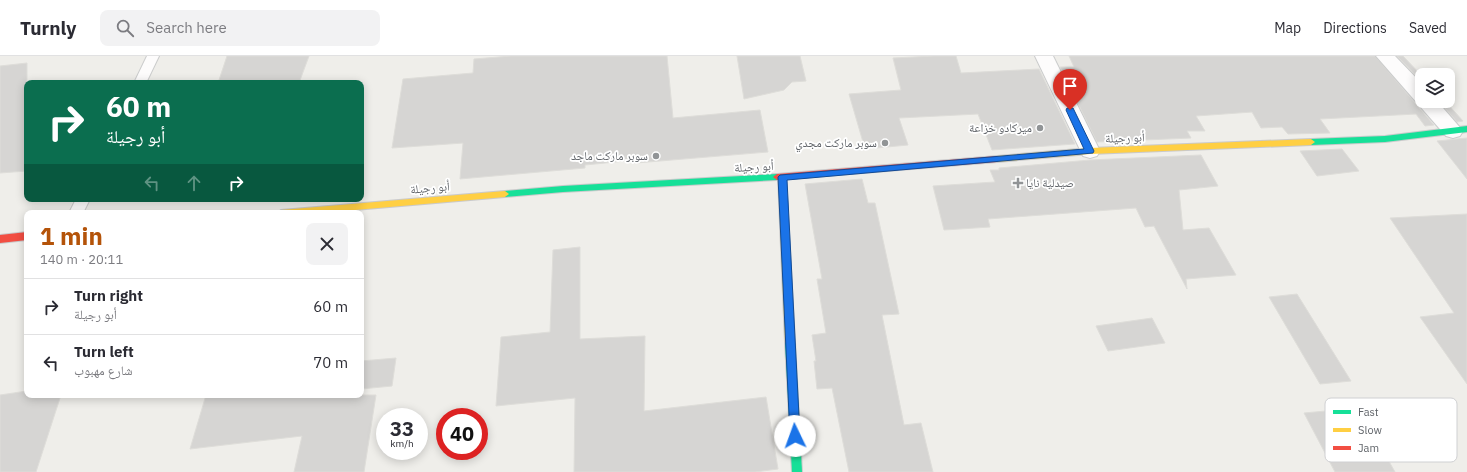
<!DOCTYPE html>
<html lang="en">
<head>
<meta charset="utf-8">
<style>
	:root { --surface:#fff; --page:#f2f2f3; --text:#2b2b33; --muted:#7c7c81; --line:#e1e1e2; --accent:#b45309 }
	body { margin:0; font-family:"IBM Plex Sans","Noto Naskh Arabic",sans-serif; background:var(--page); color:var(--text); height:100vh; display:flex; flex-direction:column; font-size:15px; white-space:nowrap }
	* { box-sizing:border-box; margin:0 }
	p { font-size:13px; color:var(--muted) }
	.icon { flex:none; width:22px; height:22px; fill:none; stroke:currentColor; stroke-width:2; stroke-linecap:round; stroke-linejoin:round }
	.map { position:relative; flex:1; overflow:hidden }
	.side { position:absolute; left:24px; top:154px; width:340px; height:188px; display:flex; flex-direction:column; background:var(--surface); border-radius:8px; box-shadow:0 2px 10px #0003 }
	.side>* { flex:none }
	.hud { position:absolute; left:24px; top:24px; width:340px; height:122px; border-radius:8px; box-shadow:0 2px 10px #0003; background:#0b6e4f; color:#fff; overflow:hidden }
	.controls { position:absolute; left:1415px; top:12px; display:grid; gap:8px }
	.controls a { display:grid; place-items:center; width:40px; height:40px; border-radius:8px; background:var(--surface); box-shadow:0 2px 10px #0003; font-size:20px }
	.speed { position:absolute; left:376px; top:352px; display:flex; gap:8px; font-size:20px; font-weight:700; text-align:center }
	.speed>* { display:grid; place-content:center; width:52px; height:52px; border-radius:50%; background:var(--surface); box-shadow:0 2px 10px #0003; line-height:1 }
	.speed small { font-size:10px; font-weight:400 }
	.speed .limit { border:6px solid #d22; background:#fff; color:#111 }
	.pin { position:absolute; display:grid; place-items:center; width:34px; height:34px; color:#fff; margin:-41px -17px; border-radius:50% 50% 50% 0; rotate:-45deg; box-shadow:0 0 4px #0007 }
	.pin .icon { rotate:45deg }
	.me { position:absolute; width:44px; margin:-22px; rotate:357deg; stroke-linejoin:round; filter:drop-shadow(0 0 3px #0008) }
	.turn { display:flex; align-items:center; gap:14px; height:84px; padding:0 16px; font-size:18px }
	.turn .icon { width:52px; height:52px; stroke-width:2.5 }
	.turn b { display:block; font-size:28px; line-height:34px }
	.lanes { display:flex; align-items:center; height:38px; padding:0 16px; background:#0003; justify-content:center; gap:20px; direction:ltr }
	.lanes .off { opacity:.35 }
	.round { display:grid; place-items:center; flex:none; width:42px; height:42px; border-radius:8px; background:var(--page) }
	.head { display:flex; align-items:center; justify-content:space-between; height:68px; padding:0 16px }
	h1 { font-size:24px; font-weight:700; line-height:30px; color:var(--accent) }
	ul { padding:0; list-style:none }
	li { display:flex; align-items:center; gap:12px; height:56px; padding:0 16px; border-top:1px solid var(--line) }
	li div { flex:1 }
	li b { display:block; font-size:15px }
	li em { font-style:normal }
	header { display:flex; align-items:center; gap:24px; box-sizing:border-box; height:56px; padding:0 20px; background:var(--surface); border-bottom:1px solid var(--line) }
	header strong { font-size:19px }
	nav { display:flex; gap:22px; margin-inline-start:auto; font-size:14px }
	.search { width:280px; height:36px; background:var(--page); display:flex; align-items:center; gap:10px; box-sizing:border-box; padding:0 14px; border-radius:8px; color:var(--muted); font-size:15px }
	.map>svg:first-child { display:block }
</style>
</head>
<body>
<header>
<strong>Turnly</strong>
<div class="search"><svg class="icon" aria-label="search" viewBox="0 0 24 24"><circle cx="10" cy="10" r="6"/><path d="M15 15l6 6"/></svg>Search here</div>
<nav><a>Map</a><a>Directions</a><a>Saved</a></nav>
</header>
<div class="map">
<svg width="1467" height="416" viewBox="0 0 1467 416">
	<rect width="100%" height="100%" fill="#efeeea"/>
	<!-- building -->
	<g fill="#d6d5d3" stroke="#deddd9">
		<polygon points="227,0 309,0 299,27 218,27"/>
		<polygon points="511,0 667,0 673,62 760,54 768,96 636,107 635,104 585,109 585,112 460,123 463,87 392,92 403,23 473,17 474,3"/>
		<polygon points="737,0 800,0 806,25 792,26 784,34 744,43"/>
		<polygon points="934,0 956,0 961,17 1039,13 1075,88 992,94 978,58 899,62 908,89 865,93 849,38 901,34 893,2"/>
		<polygon points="1069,0 1375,0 1434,69 1425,70 1416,58 1320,63 1330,77 1288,78 1282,71 1261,72 1252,56 1196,60 1205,75 1187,75 1191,82 1097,86 1060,11 1074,11"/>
		<polygon points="1397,0 1403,0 1422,20 1422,26"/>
		<polygon points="27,7 27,115 0,117 0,10"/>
		<polygon points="1439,45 1445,45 1463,65 1457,66"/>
		<polygon points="1467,82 1467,123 1437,85"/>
		<polygon points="1342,93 1359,115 1317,120 1300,95"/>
		<polygon points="1201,99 1218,130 1179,134 1183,174 1209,172 1236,219 1186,223 1187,233 1154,170 1145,171 1136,152 988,163 990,171 944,174 933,130 995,126 990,114 999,114 999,112 1090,104"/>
		<polygon points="862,123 868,147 875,147 899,258 882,259 904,369 921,367 933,416 849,416 832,332 817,333 814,305 816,305 812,279 826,277 817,223 822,223 805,128"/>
		<polygon points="1467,158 1467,328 1420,261 1454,257 1390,162"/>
		<polygon points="580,191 580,283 645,280 644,355 766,341 778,413 755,416 574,416 575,342 496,350 501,281 550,276 553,194"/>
		<polygon points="1297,238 1351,325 1320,328 1269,241"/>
		<polygon points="1152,262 1165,287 1108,295 1096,270"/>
		<polygon points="396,302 392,330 361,333 361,305"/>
		<polygon points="27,335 27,339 61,339 36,416 0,416 0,339"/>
		<polygon points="206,339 376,339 364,416 294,416 302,380 190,393"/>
		<polygon points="1359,352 1395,416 1335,416 1304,357"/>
	</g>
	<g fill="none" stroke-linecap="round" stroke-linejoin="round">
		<!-- lane casing -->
		<g stroke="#cbcccc" stroke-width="2">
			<g id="lane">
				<polygon points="147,0 159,0 146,27 134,27"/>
				<polygon points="76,143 90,143 83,157 69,157"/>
			</g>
		</g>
		<!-- street casing -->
		<g stroke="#cbcccc" stroke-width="2">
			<g id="street">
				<polygon points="1035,0 1053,0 1100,95 1097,100 1090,102 1083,100"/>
				<polygon points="1376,0 1395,0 1422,28 1422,45 1437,45 1463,75 1460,80 1453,82 1446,80"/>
			</g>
		</g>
		<!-- fast casing -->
		<g stroke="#cacacb" stroke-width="2">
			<g id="fast">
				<polygon points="1467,70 1467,76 1385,86 1311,89 1307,86 1311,83 1385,80"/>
				<polygon points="777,118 781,121 777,124 563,136 505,141 501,138 505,135 563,130"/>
				<polygon points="790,282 793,283 795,286 802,416 792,416 785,286 787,283"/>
			</g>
		</g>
		<!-- slow casing -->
		<g stroke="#cacacb" stroke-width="2">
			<g id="slow">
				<polygon points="1311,83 1315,86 1311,89 1090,98 997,106 993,103 997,100 1090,92"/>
				<polygon points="782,118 786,121 795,286 793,289 790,290 787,289 785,286 778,121"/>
				<polygon points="505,135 509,138 505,141 320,157 277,157 281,154"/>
			</g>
		</g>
		<!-- jam casing -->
		<g stroke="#cacacb" stroke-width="2">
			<g id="jam">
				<polygon points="997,100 1001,103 997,106 777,124 773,121 777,118"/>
				<polygon points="27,176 27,184 0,187 0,179"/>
			</g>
		</g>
		<!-- lane -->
		<use href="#lane" fill="#fdfcfc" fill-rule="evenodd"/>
		<!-- street -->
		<use href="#street" fill="#fdfcfc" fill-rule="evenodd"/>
		<!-- fast -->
		<use href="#fast" fill="#16e098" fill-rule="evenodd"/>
		<!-- slow -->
		<use href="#slow" fill="#ffcf43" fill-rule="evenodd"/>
		<!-- jam -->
		<use href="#jam" fill="#f24e42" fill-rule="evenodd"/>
	</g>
	<!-- route -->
	<polygon fill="#1a73e8" stroke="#114b97" points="1067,52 1073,52 1074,54 1094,95 1093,97 787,124 800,380 799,383 795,385 791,383 790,380 778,121 780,119 1084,93 1066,54"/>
	<!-- markers -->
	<g fill="#919496" stroke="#fff" stroke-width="1.5">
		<circle cx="1040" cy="72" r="4"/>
		<circle cx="885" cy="87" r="4"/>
		<circle cx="656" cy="100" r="4"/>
		<path d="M1016 121h4v4h4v4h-4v4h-4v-4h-4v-4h4z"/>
	</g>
	<g text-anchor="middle" stroke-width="3.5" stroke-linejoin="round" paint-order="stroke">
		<!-- poi labels -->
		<g font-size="12" fill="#5f6368" stroke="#fff" text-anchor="end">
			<text x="1032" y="76">ميركادو خزاعة</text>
			<text x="877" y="91">سوبر ماركت مجدي</text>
			<text x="648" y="104">سوبر ماركت ماجد</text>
			<text x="1026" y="131" text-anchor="start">صيدلية نايا</text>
		</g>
		<!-- street labels -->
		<g font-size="12" fill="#5f6368" stroke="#fff">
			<text transform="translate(1125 82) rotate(-2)" y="4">أبو رجيلة</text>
			<text transform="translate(754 111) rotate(-3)" y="4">أبو رجيلة</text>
			<text transform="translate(430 132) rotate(-5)" y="4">أبو رجيلة</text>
		</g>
	</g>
	<!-- legend -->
	<rect x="1325" y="342" width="132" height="64" rx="6" fill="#fff" stroke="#cfd0d2" stroke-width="1"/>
	<rect x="1333" y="354" width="18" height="4" fill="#16e098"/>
	<rect x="1333" y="372" width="18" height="4" fill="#ffcf43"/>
	<rect x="1333" y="390" width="18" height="4" fill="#f24e42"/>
	<g font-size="11" fill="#5f6368">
		<text x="1358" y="360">Fast</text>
		<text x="1358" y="378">Slow</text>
		<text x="1358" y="396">Jam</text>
	</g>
</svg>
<div class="controls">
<a><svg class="icon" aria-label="layers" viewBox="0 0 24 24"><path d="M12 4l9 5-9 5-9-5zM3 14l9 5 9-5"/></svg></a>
</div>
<div class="speed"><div>33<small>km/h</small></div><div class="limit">40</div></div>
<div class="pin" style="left:1070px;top:54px;background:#d93025"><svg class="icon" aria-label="arrive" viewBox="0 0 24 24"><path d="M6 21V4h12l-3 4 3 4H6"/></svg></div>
<svg class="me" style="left:795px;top:380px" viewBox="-20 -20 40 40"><circle r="19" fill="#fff"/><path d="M0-13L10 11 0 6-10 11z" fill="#1a73e8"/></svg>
<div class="hud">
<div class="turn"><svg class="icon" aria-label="right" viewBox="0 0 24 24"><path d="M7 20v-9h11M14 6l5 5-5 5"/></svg><div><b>60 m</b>أبو رجيلة</div></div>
<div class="lanes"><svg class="icon off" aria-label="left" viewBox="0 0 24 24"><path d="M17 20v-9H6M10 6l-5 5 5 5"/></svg><svg class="icon off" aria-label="ahead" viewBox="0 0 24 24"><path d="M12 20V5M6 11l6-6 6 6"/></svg><svg class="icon" aria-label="right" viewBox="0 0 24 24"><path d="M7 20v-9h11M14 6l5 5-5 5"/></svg></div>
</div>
<section class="side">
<div class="head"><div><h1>1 min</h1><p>140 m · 20:11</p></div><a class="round"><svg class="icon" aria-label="close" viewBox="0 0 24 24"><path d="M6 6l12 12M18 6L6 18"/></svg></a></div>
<ul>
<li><svg class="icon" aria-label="right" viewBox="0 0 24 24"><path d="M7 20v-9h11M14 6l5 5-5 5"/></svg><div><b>Turn right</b><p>أبو رجيلة</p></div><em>60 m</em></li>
<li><svg class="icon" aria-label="left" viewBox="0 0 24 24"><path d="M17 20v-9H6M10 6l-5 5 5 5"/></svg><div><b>Turn left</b><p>شارع مهبوب</p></div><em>70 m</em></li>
</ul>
</section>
</div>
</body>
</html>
